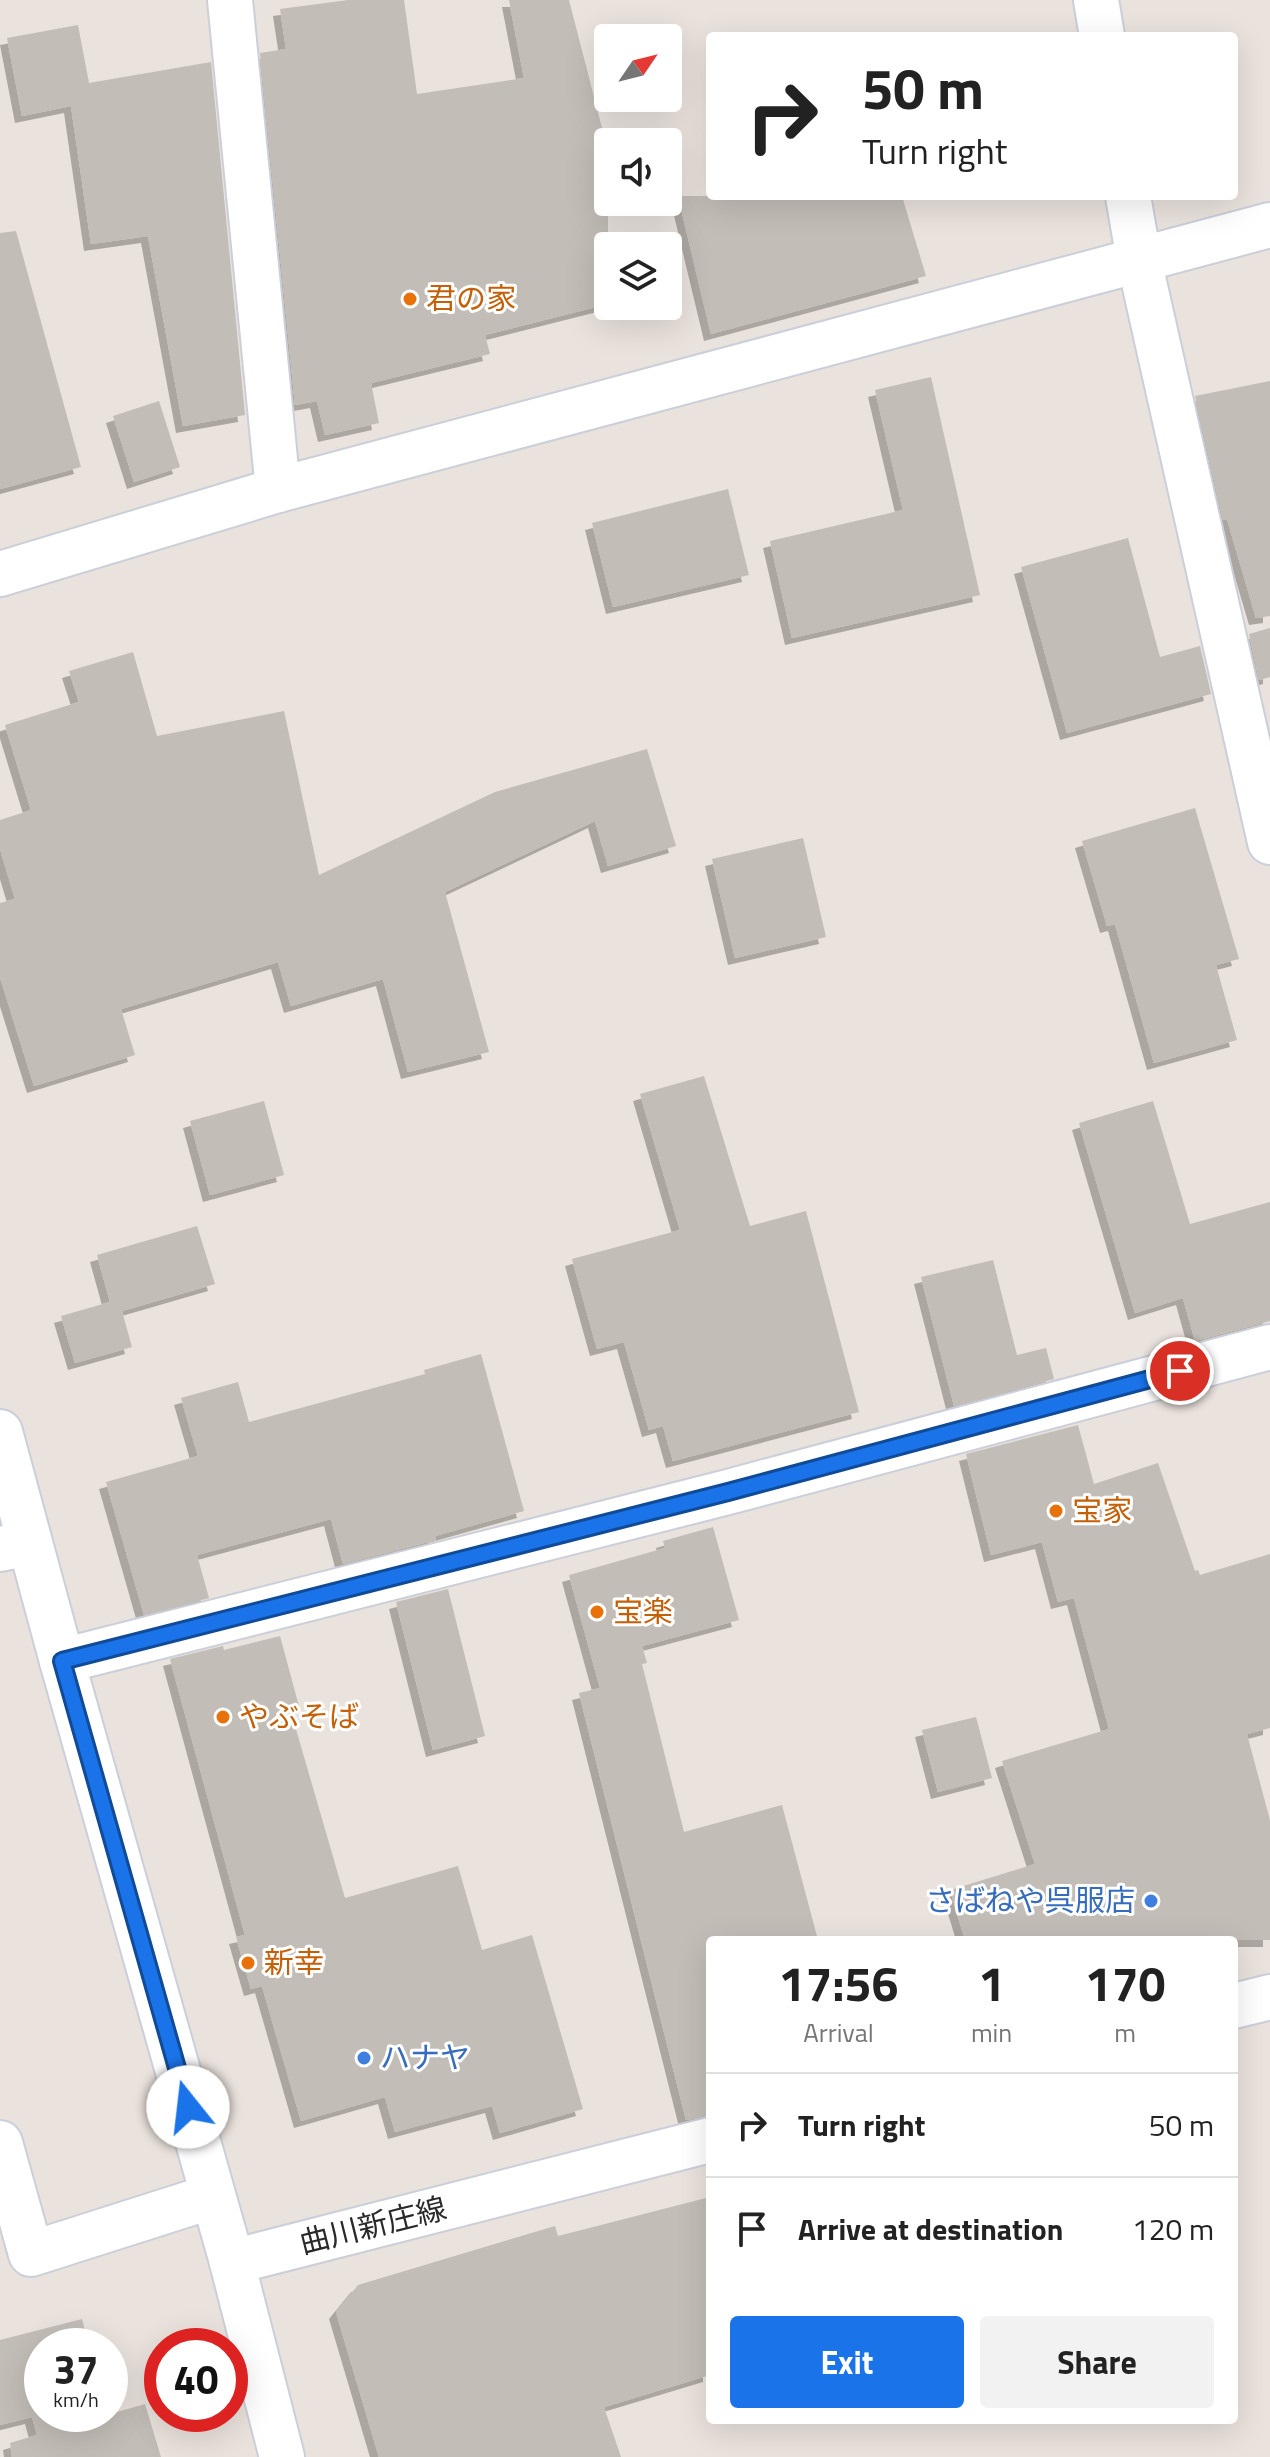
<!DOCTYPE html>
<html lang="en">
<head>
<meta charset="utf-8">
<style>
	:root { --surface:#fff; --page:#f2f2f2; --text:#222; --muted:#767676; --line:#e0e0e0; --accent:#1a73e8 }
	body { margin:0; font-family:"Titillium Web","Noto Sans JP",sans-serif; background:var(--page); color:var(--text); height:100vh; display:flex; flex-direction:column; font-size:30px; white-space:nowrap }
	* { box-sizing:border-box; margin:0 }
	p { font-size:26px; color:var(--muted) }
	.icon { flex:none; width:44px; height:44px; fill:none; stroke:currentColor; stroke-width:2; stroke-linecap:round; stroke-linejoin:round }
	.map { position:relative; flex:1; overflow:hidden }
	.drawer { position:absolute; left:706px; top:1936px; width:532px; height:488px; display:flex; flex-direction:column; background:var(--surface); border-radius:8px; box-shadow:0 8px 32px #0002 }
	.drawer>* { flex:none }
	.guide { position:absolute; left:706px; top:32px; width:532px; height:168px; border-radius:8px; box-shadow:0 8px 32px #0002; background:#fff; color:var(--text); overflow:hidden }
	.needle { width:52px; rotate:55deg }
	.buttons { position:absolute; left:594px; top:24px; display:grid; gap:16px }
	.buttons a { display:grid; place-items:center; width:88px; height:88px; border-radius:8px; background:var(--surface); box-shadow:0 8px 32px #0002; font-size:40px }
	.speed { position:absolute; left:24px; top:2328px; display:flex; gap:16px; font-size:40px; font-weight:700; text-align:center }
	.speed>* { display:grid; place-content:center; width:104px; height:104px; border-radius:50%; background:var(--surface); box-shadow:0 8px 32px #0002; line-height:1 }
	.speed small { font-size:20px; font-weight:400 }
	.speed .limit { border:12px solid #d22; background:#fff; color:#111 }
	.pin { position:absolute; display:grid; place-items:center; width:68px; height:68px; color:#fff; margin:-34px; border:4px solid #fff; border-radius:50%; box-shadow:0 2px 8px #0007 }
	.me { position:absolute; width:88px; margin:-44px; rotate:344deg; stroke-linejoin:round; filter:drop-shadow(0 0 6px #0008) }
	.turn { display:flex; align-items:center; gap:28px; height:168px; padding:0 24px; font-size:36px }
	.turn .icon { width:104px; height:104px; stroke-width:2.5 }
	.turn b { display:block; font-size:56px; line-height:68px }
	.eta { display:flex; justify-content:space-evenly; align-items:center; height:136px; text-align:center }
	.eta b { font-size:48px; font-weight:700; line-height:56px }
	.action { display:flex; gap:16px; margin-top:auto; padding:16px 24px }
	.action a { flex:1; height:92px; border-radius:8px; background:var(--accent); color:#fff; font-size:32px; font-weight:700; line-height:92px; text-align:center }
	.action a+a { background:var(--page); color:var(--text) }
	ul { padding:0; list-style:none }
	li { display:flex; align-items:center; gap:24px; height:104px; padding:0 24px; border-top:2px solid var(--line) }
	li div { flex:1 }
	li b { display:block; font-size:30px }
	li em { font-style:normal }
	.map>svg:first-child { display:block }
</style>
</head>
<body>
<div class="map">
<svg width="1270" height="2457" viewBox="0 0 1270 2457">
	<defs>
		<filter id="shadow"><feDropShadow dx="-7" dy="7" stdDeviation="0" flood-color="#0004"/></filter>
	</defs>
	<rect width="100%" height="100%" fill="#eae2dc"/>
	<!-- building -->
	<g fill="#c3bdb7" filter="url(#shadow)">
		<polygon points="348,0 404,0 417,94 524,78 509,0 569,0 608,151 608,304 485,335 490,354 371,383 379,423 325,435 317,401 295,405 260,53 286,49 280,9"/>
		<polygon points="78,25 89,83 211,62 245,415 183,426 148,236 91,244 71,106 22,116 7,38"/>
		<polygon points="678,196 902,196 926,276 711,334"/>
		<polygon points="16,231 81,467 0,489 0,233"/>
		<polygon points="931,377 980,595 792,638 770,541 903,510 875,390"/>
		<polygon points="1270,381 1270,616 1256,618 1227,519 1223,520 1195,396"/>
		<polygon points="159,401 180,467 134,482 113,416"/>
		<polygon points="728,489 749,575 613,607 592,523"/>
		<polygon points="1128,538 1160,657 1200,646 1211,694 1067,733 1021,567"/>
		<polygon points="1270,628 1270,677 1259,680 1249,634"/>
		<polygon points="133,652 157,736 284,711 319,875 495,792 647,749 676,846 608,866 595,821 445,892 489,1052 408,1072 383,979 291,1006 278,962 121,1009 135,1055 34,1086 0,977 0,903 15,899 0,849 0,820 31,810 5,725 79,702 69,671"/>
		<polygon points="1195,808 1239,959 1216,965 1237,1040 1154,1063 1115,924 1107,926 1082,841"/>
		<polygon points="803,838 826,937 735,958 712,859"/>
		<polygon points="704,1076 750,1226 806,1211 859,1412 673,1461 663,1426 649,1430 624,1342 597,1349 572,1259 680,1230 640,1094"/>
		<polygon points="264,1101 284,1175 210,1195 190,1121"/>
		<polygon points="1153,1101 1190,1224 1270,1202 1270,1321 1195,1341 1183,1298 1135,1313 1079,1123"/>
		<polygon points="197,1226 215,1284 122,1311 132,1347 75,1363 61,1316 110,1302 97,1255"/>
		<polygon points="993,1260 1017,1355 1046,1348 1054,1379 954,1406 921,1277"/>
		<polygon points="481,1354 524,1511 435,1536 436,1540 343,1564 331,1519 197,1555 209,1598 144,1615 106,1482 198,1456 181,1398 238,1382 249,1422 425,1374 424,1370"/>
		<polygon points="1078,1425 1094,1484 1158,1463 1195,1571 1198,1570 1200,1575 1270,1554 1270,1728 1247,1734 1270,1820 1270,1940 965,1940 950,1890 1035,1864 1002,1761 1109,1729 1074,1598 1058,1602 1042,1542 991,1555 966,1454"/>
		<polygon points="713,1527 739,1620 642,1646 647,1663 642,1664 684,1832 782,1805 818,1940 710,1940 710,2116 686,2120 579,1693 600,1688 569,1575 665,1548 663,1541"/>
		<polygon points="448,1589 485,1736 433,1750 396,1602"/>
		<polygon points="280,1636 300,1710 291,1712 345,1898 458,1866 482,1950 532,1935 583,2109 500,2133 492,2106 395,2132 385,2097 301,2121 262,1986 251,1989 236,1937 245,1935 170,1659 223,1646 224,1650"/>
		<polygon points="976,1717 992,1778 938,1792 922,1730"/>
		<polygon points="710,2197 710,2375 604,2407 621,2457 379,2457 336,2312 358,2285 555,2226 558,2236"/>
		<polygon points="82,2319 89,2346 42,2346 42,2414 107,2415 145,2404 161,2457 12,2457 10,2443 37,2435 32,2417 0,2425 0,2340"/>
	</g>
	<g fill="none" stroke-linecap="round" stroke-linejoin="round">
		<!-- minor casing -->
		<g stroke="#cacfda" stroke-width="48">
			<g id="minor">
				<polyline points="230,0 278,490"/>
				<polyline points="1096,0 1102,36"/>
				<polyline points="1128,196 1139,260 1270,842"/>
				<polyline points="0,1549 29,1543"/>
				<polyline points="62,1661 728,1492 1270,1347"/>
				<polyline points="0,2143 31,2254 213,2196"/>
			</g>
		</g>
		<!-- tertiary casing -->
		<g stroke="#cacfda" stroke-width="48">
			<g id="tertiary">
				<polyline points="0,574 278,490 1270,225"/>
				<polyline points="0,1432 62,1661 232,2262"/>
			</g>
		</g>
		<!-- secondary casing -->
		<g stroke="#cacfda" stroke-width="48">
			<g id="secondary">
				<polyline points="1234,2006 1270,1997"/>
				<polyline points="282,2457 232,2262 710,2140"/>
			</g>
		</g>
		<!-- minor -->
		<use href="#minor" stroke="#fff" stroke-width="44"/>
		<!-- tertiary -->
		<use href="#tertiary" stroke="#fff" stroke-width="44"/>
		<!-- secondary -->
		<use href="#secondary" stroke="#fff" stroke-width="44"/>
	</g>
	<g fill="none" stroke-linecap="round" stroke-linejoin="round">
		<!-- route casing -->
		<g stroke="#114b97" stroke-width="20">
			<polyline id="route" points="188,2107 62,1661 728,1492 1180,1371"/>
		</g>
		<!-- route -->
		<use href="#route" stroke="#1a73e8" stroke-width="14"/>
	</g>
	<!-- markers -->
	<g fill="#e8710a" stroke="#fff" stroke-width="3">
		<circle cx="410" cy="299" r="8"/>
		<circle cx="1056" cy="1511" r="8"/>
		<circle cx="597" cy="1612" r="8"/>
		<circle cx="223" cy="1717" r="8"/>
		<circle cx="248" cy="1963" r="8"/>
	</g>
	<g fill="#3f7fe0" stroke="#fff" stroke-width="3">
		<circle cx="1151" cy="1901" r="8"/>
		<circle cx="364" cy="2058" r="8"/>
	</g>
	<g text-anchor="middle" stroke-width="6" stroke-linejoin="round" paint-order="stroke">
		<!-- food labels -->
		<g font-size="30" fill="#c56008" stroke="#fff" text-anchor="start">
			<text x="426" y="309">君の家</text>
			<text x="1072" y="1521">宝家</text>
			<text x="613" y="1622">宝楽</text>
			<text x="239" y="1727">やぶそば</text>
			<text x="264" y="1973">新幸</text>
		</g>
		<!-- shop labels -->
		<g font-size="30" fill="#366cbe" stroke="#fff" text-anchor="end">
			<text x="1135" y="1911">さばねや呉服店</text>
			<text x="380" y="2068" text-anchor="start">ハナヤ</text>
		</g>
		<!-- street labels -->
		<g font-size="30" fill="#292929" stroke="#fff">
			<text transform="translate(373 2226) rotate(-14)" y="10">曲川新庄線</text>
		</g>
	</g>
</svg>
<div class="buttons">
<a><svg class="needle" viewBox="-14 -14 28 28"><path d="M0-13l5 13h-10z" fill="#e53935"/><path d="M0 13l5-13h-10z" fill="#767676"/></svg></a>
<a><svg class="icon" aria-label="sound" viewBox="0 0 24 24"><path d="M4 9h4l5-4v14l-5-4H4zM17 9q2 3 0 6"/></svg></a>
<a><svg class="icon" aria-label="layers" viewBox="0 0 24 24"><path d="M12 4l9 5-9 5-9-5zM3 14l9 5 9-5"/></svg></a>
</div>
<div class="speed"><div>37<small>km/h</small></div><div class="limit">40</div></div>
<div class="pin" style="left:1180px;top:1371px;background:#d93025"><svg class="icon" aria-label="arrive" viewBox="0 0 24 24"><path d="M6 21V4h12l-3 4 3 4H6"/></svg></div>
<svg class="me" style="left:188px;top:2107px" viewBox="-20 -20 40 40"><circle r="19" fill="#fff"/><path d="M0-13L10 11 0 6-10 11z" fill="#1a73e8"/></svg>
<div class="guide">
<div class="turn"><svg class="icon" aria-label="right" viewBox="0 0 24 24"><path d="M7 20v-9h11M14 6l5 5-5 5"/></svg><div><b>50 m</b>Turn right</div></div>
</div>
<section class="drawer">
<div class="eta">
<div><b>17:56</b><p>Arrival</p></div>
<div><b>1</b><p>min</p></div>
<div><b>170</b><p>m</p></div>
</div>
<ul>
<li><svg class="icon" aria-label="right" viewBox="0 0 24 24"><path d="M7 20v-9h11M14 6l5 5-5 5"/></svg><div><b>Turn right</b></div><em>50 m</em></li>
<li><svg class="icon" aria-label="arrive" viewBox="0 0 24 24"><path d="M6 21V4h12l-3 4 3 4H6"/></svg><div><b>Arrive at destination</b></div><em>120 m</em></li>
</ul>
<div class="action"><a>Exit</a><a>Share</a></div>
</section>
</div>
</body>
</html>
